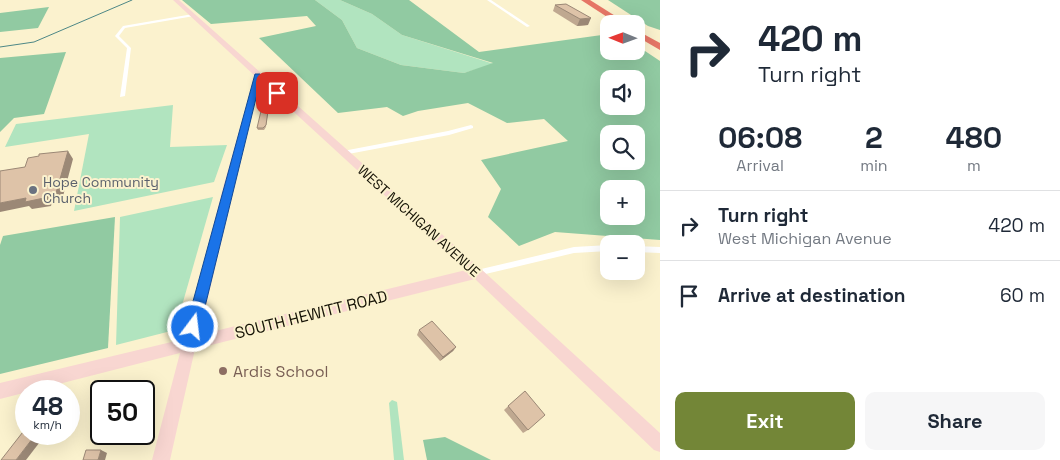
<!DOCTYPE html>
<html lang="en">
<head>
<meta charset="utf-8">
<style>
	:root { --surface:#fff; --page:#f6f6f7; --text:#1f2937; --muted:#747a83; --line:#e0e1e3; --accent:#738637 }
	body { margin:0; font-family:"Space Grotesk",sans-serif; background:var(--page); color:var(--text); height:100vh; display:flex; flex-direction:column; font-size:19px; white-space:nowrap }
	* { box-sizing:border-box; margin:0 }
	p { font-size:16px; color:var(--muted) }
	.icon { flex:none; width:28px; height:28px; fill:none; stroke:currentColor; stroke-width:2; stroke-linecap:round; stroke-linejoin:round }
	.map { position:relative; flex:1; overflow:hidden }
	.sheet { display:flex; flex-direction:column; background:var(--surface); width:400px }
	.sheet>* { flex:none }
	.hud { background:#fff; color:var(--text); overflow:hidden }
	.needle { width:32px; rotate:271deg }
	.controls { position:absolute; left:600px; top:15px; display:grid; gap:10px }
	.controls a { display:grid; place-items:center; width:45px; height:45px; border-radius:10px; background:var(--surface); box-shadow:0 5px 20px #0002; font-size:25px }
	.speed { position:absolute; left:15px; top:380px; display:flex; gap:10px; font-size:25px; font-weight:700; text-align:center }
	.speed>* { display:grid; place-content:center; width:65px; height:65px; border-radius:50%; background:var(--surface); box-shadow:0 5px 20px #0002; line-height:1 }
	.speed small { font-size:12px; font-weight:400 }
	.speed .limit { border:2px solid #111; border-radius:8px; background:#fff; color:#111 }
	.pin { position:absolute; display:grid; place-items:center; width:42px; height:42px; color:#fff; margin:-21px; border-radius:10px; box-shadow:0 2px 8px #0006 }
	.me { position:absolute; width:55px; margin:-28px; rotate:15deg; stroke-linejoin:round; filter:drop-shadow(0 0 4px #0008) }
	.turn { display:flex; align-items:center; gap:18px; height:105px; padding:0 15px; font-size:22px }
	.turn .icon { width:65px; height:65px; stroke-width:2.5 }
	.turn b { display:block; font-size:35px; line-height:42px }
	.eta { display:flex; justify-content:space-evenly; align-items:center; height:85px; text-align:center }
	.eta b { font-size:30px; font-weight:600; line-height:35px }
	.action { display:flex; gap:10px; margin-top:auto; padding:10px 15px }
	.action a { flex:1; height:58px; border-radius:10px; background:var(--accent); color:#fff; font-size:20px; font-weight:600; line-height:58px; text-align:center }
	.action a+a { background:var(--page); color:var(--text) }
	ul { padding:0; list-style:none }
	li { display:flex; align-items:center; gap:15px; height:70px; padding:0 15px; border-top:1px solid var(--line) }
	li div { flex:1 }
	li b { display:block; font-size:19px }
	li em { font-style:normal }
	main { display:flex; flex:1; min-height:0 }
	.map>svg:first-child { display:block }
</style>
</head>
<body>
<main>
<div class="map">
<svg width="660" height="460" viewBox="0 0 660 460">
	<rect width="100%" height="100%" fill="#fbf2ce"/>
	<!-- green -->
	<g fill="#b1e4bf">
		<polygon points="315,0 340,0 372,14 402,35 494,64 464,73 401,65 357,48 342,20"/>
		<polygon points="173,105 170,147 227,145 214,182 74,211 89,134 5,147 16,124"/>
		<polygon points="213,197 175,330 116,345 120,217"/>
		<polygon points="392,400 397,402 404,460 394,460 389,403"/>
	</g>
	<!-- forest -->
	<g fill="#91caa2" fill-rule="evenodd">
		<path d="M182,0H315L342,20L357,48L401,65L464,73L493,63L402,35L372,14L340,0H409L479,52L609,34V51H636V45L660,61V240L555,232L519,246L488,217L501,189L481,160L568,141L544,119L507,123L468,103L418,111L403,116L387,107L338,113L259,38L316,26L307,16L211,24ZM609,79H636V106H609ZM609,134H636V161H609ZM609,189H636V216H609Z"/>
		<polygon points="608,0 660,0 660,30 648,26"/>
		<polygon points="49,7 38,28 0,32 0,13"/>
		<polygon points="66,52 44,114 14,118 0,132 0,58"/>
		<polygon points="115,217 108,348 0,374 0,245 3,236"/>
		<polygon points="445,437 491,460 427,460 423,440"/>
	</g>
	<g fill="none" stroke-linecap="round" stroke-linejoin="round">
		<!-- stream -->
		<polyline stroke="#4d8786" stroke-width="1" points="0,47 34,42 132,0"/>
		<!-- minor -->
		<g fill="#fff" fill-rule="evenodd">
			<polygon points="487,0 491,0 530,26 527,27"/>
			<polygon points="193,14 194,16 125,28 119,36 131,48 125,96 120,97 127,48 115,36 123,26"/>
			<polygon points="471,125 473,126 473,128 449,135 343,155 340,153 343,151 448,131"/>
			<polygon points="609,245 609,251 574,253 477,276 474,275 473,273 474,271 477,270 574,247"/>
			<polygon points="636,246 660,247 660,253 636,252"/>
		</g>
		<!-- secondary -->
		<path fill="#f8d6d1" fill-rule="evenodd" d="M173,0H179L481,269L660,433V452L654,450L475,279L195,349L170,460H152L180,353L0,399V383L184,339L224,184L255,76ZM260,81L466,270L199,335Z"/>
		<!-- motorway -->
		<g fill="#e67666" fill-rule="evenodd">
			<polygon points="581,0 590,0 628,24 618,24"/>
			<polygon points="636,30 660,43 660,50 636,36"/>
		</g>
	</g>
	<!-- wall -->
	<g fill="#bfa890">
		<polygon points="566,4 588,25 577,26 553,11 555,5"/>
		<polygon points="268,111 266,127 264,130 258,130 257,128"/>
		<polygon points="419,330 456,347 453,351 440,361 417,335"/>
		<polygon points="525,391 528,430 523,433 504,410"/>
		<polygon points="101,401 101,433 100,433 94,430 95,429 91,427"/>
	</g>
	<!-- shaded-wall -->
	<g fill="#9b8876">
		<polygon points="591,18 588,25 577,26 580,19"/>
		<polygon points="68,151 73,159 62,200 52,202 51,206 32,209 29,206 0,212 0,203 45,194"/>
		<polygon points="456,347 453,351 440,361 443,357"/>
		<polygon points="36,434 46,434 26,460 16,460"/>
		<polygon points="101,450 107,453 105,460 98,460"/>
	</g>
	<!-- building -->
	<g fill="#dec3a8" stroke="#9b8876">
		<polygon points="566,4 591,18 580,19 555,5"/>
		<polygon points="261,111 268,111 266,125 263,128 257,128"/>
		<polygon points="68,151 56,193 45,194 44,198 25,202 26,198 0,203 0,171 25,167 28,158 39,156 39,154"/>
		<polygon points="432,321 456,347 443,357 419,330"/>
		<polygon points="525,391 545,415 528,430 508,406"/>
		<polygon points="100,401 101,401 101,430 94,430 95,427 91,427"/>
		<polygon points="26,428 26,434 36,434 16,460 1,460"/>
		<polygon points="86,450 101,450 98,460 83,460"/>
	</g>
	<!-- route -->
	<polygon fill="#1a73e8" stroke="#114b97" points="255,74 260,74 281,93 274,94 260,82 200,327 198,331 193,333 188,331 186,327"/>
	<!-- markers -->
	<circle fill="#6b7280" stroke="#fbf2ce" stroke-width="2" cx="33" cy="190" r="5"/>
	<circle fill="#8d6e63" stroke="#fbf2ce" stroke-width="2" cx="223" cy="371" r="5"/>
	<g text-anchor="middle" stroke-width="4" stroke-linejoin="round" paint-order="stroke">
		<!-- worship labels -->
		<g font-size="14" fill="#5b616d" stroke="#fbf2ce" text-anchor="start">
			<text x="43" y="187">Hope Community<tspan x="43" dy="16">Church</tspan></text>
		</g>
		<!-- street labels -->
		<g font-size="14" fill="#161306" stroke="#fbf2ce">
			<text transform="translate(419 221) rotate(42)" y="5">WEST MICHIGAN AVENUE</text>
		</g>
		<!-- near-street labels -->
		<g font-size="16" fill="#161306" stroke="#fbf2ce">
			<text transform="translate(311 314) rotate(-14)" y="6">SOUTH HEWITT ROAD</text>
		</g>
		<!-- near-education labels -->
		<g font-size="16" fill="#785e54" stroke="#fbf2ce" text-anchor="start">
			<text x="233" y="377">Ardis School</text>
		</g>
	</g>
</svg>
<div class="controls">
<a><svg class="needle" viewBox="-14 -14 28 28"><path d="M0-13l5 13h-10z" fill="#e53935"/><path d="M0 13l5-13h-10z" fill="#747a83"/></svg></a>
<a><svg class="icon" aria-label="sound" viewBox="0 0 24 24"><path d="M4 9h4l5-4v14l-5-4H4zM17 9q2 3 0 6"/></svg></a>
<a><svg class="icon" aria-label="search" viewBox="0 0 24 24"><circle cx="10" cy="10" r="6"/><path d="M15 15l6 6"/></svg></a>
<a>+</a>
<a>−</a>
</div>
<div class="speed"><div>48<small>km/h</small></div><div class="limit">50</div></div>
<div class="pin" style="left:277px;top:93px;background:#d93025"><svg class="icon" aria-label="arrive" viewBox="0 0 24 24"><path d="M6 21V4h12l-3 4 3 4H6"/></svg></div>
<svg class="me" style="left:193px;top:327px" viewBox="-20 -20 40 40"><circle r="17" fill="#1a73e8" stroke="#fff" stroke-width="3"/><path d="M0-11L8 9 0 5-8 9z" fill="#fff"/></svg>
</div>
<section class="sheet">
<div class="hud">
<div class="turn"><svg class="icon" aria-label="right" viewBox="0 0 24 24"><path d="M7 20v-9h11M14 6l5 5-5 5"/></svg><div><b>420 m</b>Turn right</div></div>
</div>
<div class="eta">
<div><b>06:08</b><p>Arrival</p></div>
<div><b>2</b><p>min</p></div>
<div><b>480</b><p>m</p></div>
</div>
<ul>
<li><svg class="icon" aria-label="right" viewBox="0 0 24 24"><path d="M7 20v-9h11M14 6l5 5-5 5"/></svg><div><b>Turn right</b><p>West Michigan Avenue</p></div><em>420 m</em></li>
<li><svg class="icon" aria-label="arrive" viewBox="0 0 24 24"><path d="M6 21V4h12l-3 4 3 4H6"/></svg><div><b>Arrive at destination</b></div><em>60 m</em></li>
</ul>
<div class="action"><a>Exit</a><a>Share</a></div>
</section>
</main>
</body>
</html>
